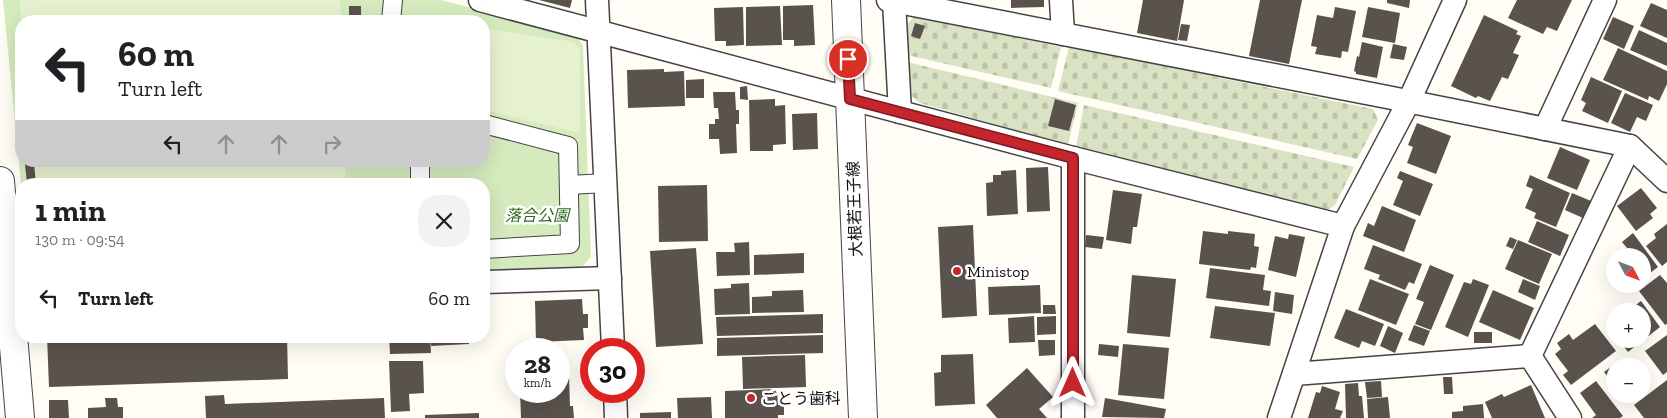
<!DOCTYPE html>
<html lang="en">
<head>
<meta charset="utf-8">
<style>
	:root { --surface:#fff; --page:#f2f2f2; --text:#202124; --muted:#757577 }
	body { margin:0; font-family:"Zilla Slab","Noto Sans JP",serif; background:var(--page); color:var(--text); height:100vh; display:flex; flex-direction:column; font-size:19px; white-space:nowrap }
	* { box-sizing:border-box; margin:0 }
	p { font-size:16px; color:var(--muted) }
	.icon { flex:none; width:28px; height:28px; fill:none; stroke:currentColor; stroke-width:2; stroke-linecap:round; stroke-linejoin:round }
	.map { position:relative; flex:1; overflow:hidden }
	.drawer { position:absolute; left:15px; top:178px; width:475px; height:165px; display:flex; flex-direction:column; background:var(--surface); border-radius:20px; box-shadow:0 5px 20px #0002 }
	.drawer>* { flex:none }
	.hud { position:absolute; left:15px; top:15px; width:475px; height:152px; border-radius:20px; box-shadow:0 5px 20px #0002; background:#fff; color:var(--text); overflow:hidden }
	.needle { width:32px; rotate:131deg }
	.controls { position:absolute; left:1606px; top:248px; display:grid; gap:10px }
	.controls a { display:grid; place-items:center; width:45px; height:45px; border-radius:50%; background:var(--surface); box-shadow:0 5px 20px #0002; font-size:25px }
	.speed { position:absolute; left:505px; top:338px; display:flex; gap:10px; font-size:25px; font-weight:700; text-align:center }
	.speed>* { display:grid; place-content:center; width:65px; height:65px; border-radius:50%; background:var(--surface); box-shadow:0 5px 20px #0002; line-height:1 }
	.speed small { font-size:12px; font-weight:400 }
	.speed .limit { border:8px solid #d22; background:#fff; color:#111 }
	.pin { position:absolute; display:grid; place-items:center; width:42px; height:42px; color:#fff; margin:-21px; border:2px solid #fff; border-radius:50%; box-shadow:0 1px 5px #0007 }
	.me { position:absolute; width:55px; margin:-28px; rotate:0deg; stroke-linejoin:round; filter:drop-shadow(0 0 4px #0008) }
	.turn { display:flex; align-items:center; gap:18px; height:105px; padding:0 20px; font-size:22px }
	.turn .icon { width:65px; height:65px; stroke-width:2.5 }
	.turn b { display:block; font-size:35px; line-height:42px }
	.lanes { display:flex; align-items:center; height:48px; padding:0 20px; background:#0003; justify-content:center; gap:25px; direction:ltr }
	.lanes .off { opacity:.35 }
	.round { display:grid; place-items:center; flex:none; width:52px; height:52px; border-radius:20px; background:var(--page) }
	.headline { display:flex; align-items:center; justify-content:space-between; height:85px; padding:0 20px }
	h1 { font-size:30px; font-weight:800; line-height:38px }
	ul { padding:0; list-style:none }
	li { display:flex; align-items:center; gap:15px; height:70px; padding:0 20px }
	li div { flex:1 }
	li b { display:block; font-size:19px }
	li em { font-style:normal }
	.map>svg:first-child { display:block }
</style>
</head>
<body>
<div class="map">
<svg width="1667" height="418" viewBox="0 0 1667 418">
	<defs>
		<pattern id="cemetery-stones" width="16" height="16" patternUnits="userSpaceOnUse" patternTransform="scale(1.25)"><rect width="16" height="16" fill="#d9e3c4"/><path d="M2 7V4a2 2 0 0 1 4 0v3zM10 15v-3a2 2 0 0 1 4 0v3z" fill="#b9c2a7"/></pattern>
	</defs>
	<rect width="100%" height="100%" fill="#fffdf5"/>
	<!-- cemetery -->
	<g fill="url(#cemetery-stones)">
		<polygon points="915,16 1061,47 1051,88 907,55 904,27"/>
		<polygon points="1069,47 1373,109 1378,120 1357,159 1058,91"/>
		<polygon points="907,62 1078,103 1068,145 920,103 908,93"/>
		<polygon points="1084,105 1354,167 1335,205 1325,212 1076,147"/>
	</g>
	<!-- park -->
	<path fill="#d5ebbd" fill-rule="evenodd" d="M3,0H441L576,35L583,46L591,257L582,267L484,270V184H21ZM21,21H484V161H21Z"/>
	<!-- pitch -->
	<g fill="#e6f2cf">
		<polygon points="20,0 340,0 341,21 21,22"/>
		<polygon points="484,28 574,42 580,50 580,133 484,110"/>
		<polygon points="29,161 345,161 346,184 31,184"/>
	</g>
	<!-- building -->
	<g fill="#5a524d">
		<polygon points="539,0 572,0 570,8"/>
		<polygon points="1011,0 1044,0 1044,7 1011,8"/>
		<polygon points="1143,0 1184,0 1177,41 1137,33"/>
		<polygon points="1260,0 1302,0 1289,64 1249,56"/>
		<polygon points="1387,0 1410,0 1409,8 1387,3"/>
		<polygon points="1517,0 1572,0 1557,31 1547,27 1543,34 1508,18"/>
		<polygon points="1651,3 1667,10 1667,38 1640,26"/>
		<polygon points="813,5 815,45 794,46 794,40 783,40 783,6"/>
		<polygon points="349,6 361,6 361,19 349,20"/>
		<polygon points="780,6 782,45 746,46 746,7"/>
		<polygon points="743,7 744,45 726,46 726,41 715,41 714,8"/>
		<polygon points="1335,7 1356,11 1348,52 1342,51 1341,58 1315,54 1317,47 1311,46 1317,15 1333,18"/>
		<polygon points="1368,7 1400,13 1395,43 1362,37"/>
		<polygon points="1484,15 1518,31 1516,34 1521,36 1513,53 1519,55 1508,79 1502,77 1490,101 1478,96 1476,98 1451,86"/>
		<polygon points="1613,17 1634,26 1624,49 1603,39"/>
		<polygon points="915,23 925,26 920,39 911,36"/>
		<polygon points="1181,24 1190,25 1187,41 1178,40"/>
		<polygon points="1639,30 1667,43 1667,66 1630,50"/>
		<polygon points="1362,42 1383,47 1377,78 1356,74 1356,72 1354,71 1357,56 1359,57"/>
		<polygon points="1393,44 1407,47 1404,60 1390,58"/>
		<polygon points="1618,48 1667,71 1667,84 1659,101 1649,96 1648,100 1603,80"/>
		<polygon points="664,69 664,72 684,71 685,106 628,108 627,70"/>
		<polygon points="1591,77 1622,91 1608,123 1582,111 1586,103 1581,100"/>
		<polygon points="704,79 704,98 686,98 686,80"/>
		<polygon points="747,86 748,100 740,99 740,87"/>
		<polygon points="713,92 735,92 736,110 739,110 739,124 736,124 737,153 720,154 719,139 709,139 709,124 715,124 715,119 719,119 718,108 714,108"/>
		<polygon points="1625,93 1653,105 1646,121 1637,117 1630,132 1611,123"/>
		<polygon points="775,99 775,106 785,105 786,144 773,145 773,151 750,151 749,100"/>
		<polygon points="1055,99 1076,105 1069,131 1048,126"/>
		<polygon points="817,113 818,149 793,150 792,114"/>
		<polygon points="1417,123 1451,136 1436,174 1407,163 1413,147 1408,145"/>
		<polygon points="1560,147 1590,160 1577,190 1547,178"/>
		<polygon points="34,163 36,184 27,184 25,164"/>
		<polygon points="1048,167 1050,211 1027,212 1026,168"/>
		<polygon points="1016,170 1018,214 987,216 986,183 993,182 993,175 1001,175 1001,171"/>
		<polygon points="1400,171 1433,184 1420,216 1393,205 1403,181 1397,178"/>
		<polygon points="1530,175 1570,193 1556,227 1534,218 1536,213 1525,208 1533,189 1526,186"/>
		<polygon points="707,185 708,241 659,242 658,186"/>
		<polygon points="1641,188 1657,208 1650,214 1653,218 1636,231 1617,206"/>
		<polygon points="1113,190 1142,194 1137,227 1133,227 1131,244 1106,240"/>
		<polygon points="1572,193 1591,201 1583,218 1565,210"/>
		<polygon points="1382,206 1416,220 1404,252 1363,236 1368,223 1374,226"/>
		<polygon points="1537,221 1569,235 1560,256 1528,242"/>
		<polygon points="1667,224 1667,262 1662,266 1646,246 1656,238 1654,234"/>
		<polygon points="973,225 977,316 942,318 938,227"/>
		<polygon points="1203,231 1228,234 1228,231 1255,234 1254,246 1259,247 1256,268 1251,267 1250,270 1199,264"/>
		<polygon points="1633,233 1658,267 1642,279 1642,256 1615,256 1627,248 1622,242"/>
		<polygon points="1289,234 1305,237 1296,277 1268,270 1275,236 1288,239"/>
		<polygon points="1086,235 1104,237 1102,249 1085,247"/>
		<polygon points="1510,237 1517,240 1513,249 1506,246"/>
		<polygon points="1518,240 1552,254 1539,284 1505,269"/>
		<polygon points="749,242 750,275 717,276 716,252 735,252 734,243"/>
		<polygon points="1373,245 1422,264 1414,284 1409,282 1405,290 1378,279 1380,275 1364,269"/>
		<polygon points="696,248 703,344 656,347 650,251"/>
		<polygon points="804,253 804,273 754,275 754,255"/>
		<polygon points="1430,265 1454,275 1431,330 1415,324 1424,302 1416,299"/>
		<polygon points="1210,268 1265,275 1263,290 1271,291 1269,306 1206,298"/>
		<polygon points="1132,275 1176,279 1170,337 1127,333"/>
		<polygon points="1660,275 1667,283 1667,324 1665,325 1639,291"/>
		<polygon points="1370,279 1409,294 1396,325 1358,310"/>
		<polygon points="1473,279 1489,285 1468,337 1445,327 1464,282 1471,284"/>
		<polygon points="1523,279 1540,286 1535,300 1518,292"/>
		<polygon points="749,283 750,314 715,315 714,289 731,288 731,284"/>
		<polygon points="1040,285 1041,313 989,315 988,287"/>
		<polygon points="803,290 804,312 752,313 752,297 772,296 772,291"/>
		<polygon points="1493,290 1534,308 1520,340 1479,322"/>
		<polygon points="1275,292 1294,295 1292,314 1273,311"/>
		<polygon points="582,299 583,314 588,314 588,328 583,328 584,340 536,342 535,301"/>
		<polygon points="1641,301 1660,327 1628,352 1618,339 1642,339 1642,311 1628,311"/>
		<polygon points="1043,305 1055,305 1056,314 1043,314"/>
		<polygon points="1215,306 1275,313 1270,346 1210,338"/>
		<polygon points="1346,309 1384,324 1375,346 1362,341 1359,348 1334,338"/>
		<polygon points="823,314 823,333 717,336 716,317"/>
		<polygon points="1034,316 1035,342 1009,343 1008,318"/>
		<polygon points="1056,316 1056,334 1037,335 1037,317"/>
		<polygon points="1595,324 1616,351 1571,385 1563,375 1568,371 1555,354 1561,349 1557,343 1569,334 1573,340"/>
		<polygon points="1414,325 1430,331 1424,346 1408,340"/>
		<polygon points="1388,326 1403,333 1395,353 1380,346"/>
		<rect x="1474" y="332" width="18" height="11"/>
		<polygon points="823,335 823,353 717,356 717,338"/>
		<polygon points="1667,335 1667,372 1663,375 1645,351"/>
		<polygon points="47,336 287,336 288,379 49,387"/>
		<polygon points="389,336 430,336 431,353 390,354"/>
		<polygon points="431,336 469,336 469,344 431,346"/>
		<polygon points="1038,340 1055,340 1055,355 1039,356"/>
		<polygon points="1099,344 1119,346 1118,357 1098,355"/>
		<polygon points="1123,344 1169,348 1164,399 1118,395"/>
		<polygon points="973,354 975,404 935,406 934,373 941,372 941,355"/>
		<polygon points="805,355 806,387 743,389 742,357"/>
		<polygon points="389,361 423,361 424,393 409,394 410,411 391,412"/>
		<polygon points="1619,361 1623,366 1615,366 1615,386 1604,372"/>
		<polygon points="559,362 566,362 567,376 569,376 570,406 573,406 574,418 521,418 520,391 559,391"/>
		<polygon points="1027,368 1053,397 1039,409 1047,418 997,418 986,405"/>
		<polygon points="1443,377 1452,377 1453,394 1444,394"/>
		<polygon points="1667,380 1667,418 1644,418 1634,405"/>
		<polygon points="1381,381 1382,397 1367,398 1365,382"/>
		<polygon points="1596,381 1623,416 1620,418 1592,418 1596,415 1580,393"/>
		<polygon points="1358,383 1359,396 1362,396 1364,418 1346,418 1345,384"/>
		<polygon points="1531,385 1545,418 1492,418 1485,402 1502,394 1504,397"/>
		<polygon points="1322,386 1340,392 1335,409 1343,411 1340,418 1308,418 1316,392 1320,393"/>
		<polygon points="777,389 778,405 784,405 784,415 778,415 778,418 725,418 725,391"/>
		<polygon points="224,395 225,404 384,398 385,418 206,418 205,396"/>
		<polygon points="711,397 712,418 678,418 677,398"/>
		<polygon points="1388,397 1390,418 1368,418 1367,399"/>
		<polygon points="105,398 117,398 118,407 123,407 123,418 88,418 88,408 106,407"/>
		<polygon points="1105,398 1166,409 1164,418 1102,417"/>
		<polygon points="49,400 68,400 69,418 49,418"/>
		<polygon points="1483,404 1484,418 1452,418 1452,412 1463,411 1463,406"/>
		<polygon points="671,412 671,418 640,418 640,413"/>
		<polygon points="479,413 479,418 425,418 425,415"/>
	</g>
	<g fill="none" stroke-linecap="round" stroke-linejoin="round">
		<!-- pedestrian casing -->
		<g stroke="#444" stroke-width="20">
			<g id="pedestrian">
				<polyline points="391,21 393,0"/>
				<polyline points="484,124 568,146 570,244 484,249"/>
				<polyline points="420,161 420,184"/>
				<polyline points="569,185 606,183"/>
			</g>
		</g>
		<!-- minor casing -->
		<g stroke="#444" stroke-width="25">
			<g id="minor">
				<polyline points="480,0 1073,158 1343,226"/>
				<polyline points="597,0 613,349"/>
				<polyline points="888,0 1387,97 1630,146 1667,181"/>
				<polyline points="1061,0 1063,34"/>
				<polyline points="894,1 900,112"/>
				<polyline points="1545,129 1605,0"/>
				<polyline points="1073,158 1073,418"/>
				<polyline points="484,282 610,278"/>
				<polyline points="1530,356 1630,146"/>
				<polyline points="1294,374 1530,356 1570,418"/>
				<polyline points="615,391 616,418"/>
				<polyline points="1279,418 1343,226 1409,101 1455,0"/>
			</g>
		</g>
		<!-- tertiary casing -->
		<g stroke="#444" stroke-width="30">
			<g id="tertiary">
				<polyline points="846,0 863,418"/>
				<polyline points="0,181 20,418"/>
			</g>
		</g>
		<!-- pedestrian -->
		<use href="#pedestrian" stroke="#fff" stroke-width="18"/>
		<!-- minor -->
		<use href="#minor" stroke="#fff" stroke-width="22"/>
		<!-- tertiary -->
		<use href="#tertiary" stroke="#fff" stroke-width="28"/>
	</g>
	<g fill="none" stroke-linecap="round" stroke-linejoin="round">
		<!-- route casing -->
		<g stroke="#7f191e" stroke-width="12">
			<polyline id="route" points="848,59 850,99 1073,158 1073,383"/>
		</g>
		<!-- route -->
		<use href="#route" stroke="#c4262e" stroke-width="9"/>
	</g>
	<!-- markers -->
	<g fill="#c4262e" stroke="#fff" stroke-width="2">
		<circle cx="957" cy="271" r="5"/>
		<circle cx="751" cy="398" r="5"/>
	</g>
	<g text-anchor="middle" stroke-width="5" stroke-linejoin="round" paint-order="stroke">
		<!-- street labels -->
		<g font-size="16" fill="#111" stroke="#fff">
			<text transform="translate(854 209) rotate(-92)" y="6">大根若王子線</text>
		</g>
		<!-- park labels -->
		<g font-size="16" font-style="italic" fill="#2f6b1f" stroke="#fff">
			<text x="537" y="221">落合公園</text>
		</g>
		<!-- poi labels -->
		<g font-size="16" fill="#111" stroke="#fff" text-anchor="start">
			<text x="967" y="277">Ministop</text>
			<text x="761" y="404">ごとう歯科</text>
		</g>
	</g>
</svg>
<div class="controls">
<a><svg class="needle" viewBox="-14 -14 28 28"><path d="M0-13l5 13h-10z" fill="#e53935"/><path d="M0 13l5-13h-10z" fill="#757577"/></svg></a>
<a>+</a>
<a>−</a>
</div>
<div class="speed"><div>28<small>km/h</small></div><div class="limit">30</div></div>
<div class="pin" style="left:848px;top:59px;background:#d93025"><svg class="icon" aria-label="arrive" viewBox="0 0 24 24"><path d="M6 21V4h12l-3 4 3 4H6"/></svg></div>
<svg class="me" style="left:1073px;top:383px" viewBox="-20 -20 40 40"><path d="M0-17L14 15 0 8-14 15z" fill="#c4262e" stroke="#fff" stroke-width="4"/></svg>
<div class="hud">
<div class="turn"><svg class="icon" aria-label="left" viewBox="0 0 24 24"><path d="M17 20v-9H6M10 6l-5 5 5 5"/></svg><div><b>60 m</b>Turn left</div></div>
<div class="lanes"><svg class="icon" aria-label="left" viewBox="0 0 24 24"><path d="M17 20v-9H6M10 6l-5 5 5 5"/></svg><svg class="icon off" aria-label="ahead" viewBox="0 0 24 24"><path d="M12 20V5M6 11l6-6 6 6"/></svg><svg class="icon off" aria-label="ahead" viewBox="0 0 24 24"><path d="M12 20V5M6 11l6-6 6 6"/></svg><svg class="icon off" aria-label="right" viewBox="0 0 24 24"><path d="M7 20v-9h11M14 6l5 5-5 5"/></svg></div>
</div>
<section class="drawer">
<div class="headline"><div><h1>1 min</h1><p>130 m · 09:54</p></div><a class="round"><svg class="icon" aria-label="close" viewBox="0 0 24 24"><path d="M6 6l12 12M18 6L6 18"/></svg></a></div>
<ul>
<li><svg class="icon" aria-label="left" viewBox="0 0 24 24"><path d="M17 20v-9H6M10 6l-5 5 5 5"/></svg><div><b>Turn left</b></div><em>60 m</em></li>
</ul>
</section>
</div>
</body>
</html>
